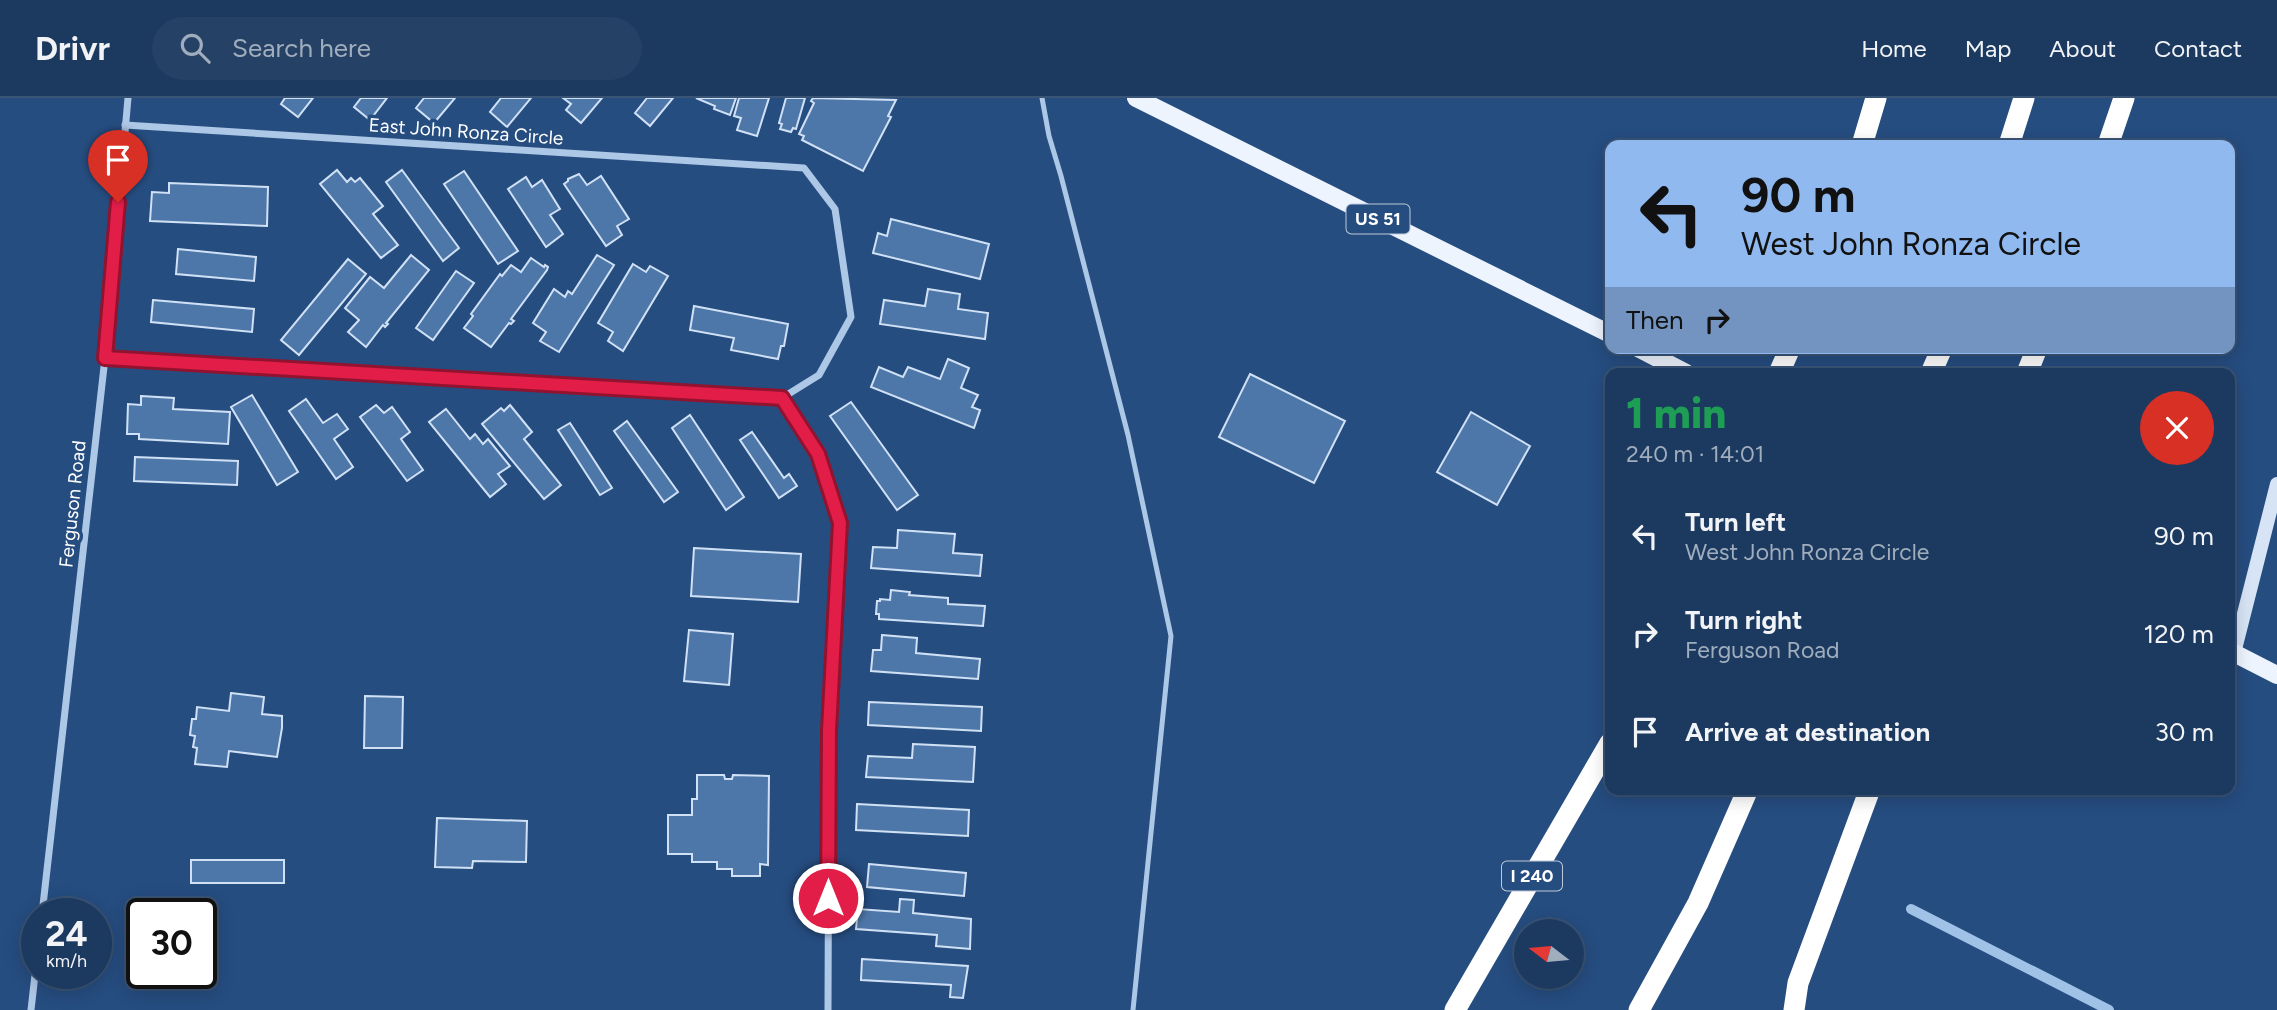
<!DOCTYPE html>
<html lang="en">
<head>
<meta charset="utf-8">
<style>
	:root { --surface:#1c3a60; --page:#254166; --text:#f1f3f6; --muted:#a0adbd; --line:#3a5475 }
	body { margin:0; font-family:Figtree,sans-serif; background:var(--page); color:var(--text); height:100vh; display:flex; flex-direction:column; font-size:26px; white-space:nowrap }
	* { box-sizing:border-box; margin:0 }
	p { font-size:23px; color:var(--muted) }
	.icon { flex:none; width:38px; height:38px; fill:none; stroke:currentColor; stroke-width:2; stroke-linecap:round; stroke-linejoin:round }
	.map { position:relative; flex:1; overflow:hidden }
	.side { position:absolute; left:1605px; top:270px; width:630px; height:427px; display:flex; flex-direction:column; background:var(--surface); border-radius:14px; box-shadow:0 4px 18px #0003,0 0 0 2px var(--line) }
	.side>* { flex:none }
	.guide { position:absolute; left:1605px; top:42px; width:630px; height:214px; border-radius:14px; box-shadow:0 4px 18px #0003,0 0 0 2px var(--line); background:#90b9f0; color:#111; overflow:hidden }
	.needle { width:46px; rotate:286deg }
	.tools { position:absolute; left:1514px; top:821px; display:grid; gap:14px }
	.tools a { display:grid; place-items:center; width:70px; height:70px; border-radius:50%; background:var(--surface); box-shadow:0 4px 18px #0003,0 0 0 2px var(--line); font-size:35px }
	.speed { position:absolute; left:21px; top:800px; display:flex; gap:14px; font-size:35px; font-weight:700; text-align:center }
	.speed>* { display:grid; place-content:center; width:91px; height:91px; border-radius:50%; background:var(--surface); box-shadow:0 4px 18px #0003,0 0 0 2px var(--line); line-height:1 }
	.speed small { font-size:18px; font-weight:400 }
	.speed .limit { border:4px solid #111; border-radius:10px; background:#fff; color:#111 }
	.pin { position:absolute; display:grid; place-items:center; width:60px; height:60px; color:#fff; margin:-72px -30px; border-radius:50% 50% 50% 0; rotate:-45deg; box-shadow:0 0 7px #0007 }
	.pin .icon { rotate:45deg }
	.me { position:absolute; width:77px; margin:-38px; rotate:0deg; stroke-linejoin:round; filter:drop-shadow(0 0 5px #0008) }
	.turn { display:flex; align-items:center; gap:24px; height:147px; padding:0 21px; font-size:32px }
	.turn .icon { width:91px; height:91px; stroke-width:2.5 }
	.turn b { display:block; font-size:49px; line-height:60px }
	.then { display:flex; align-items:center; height:66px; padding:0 21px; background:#0003; gap:14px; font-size:26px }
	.round { display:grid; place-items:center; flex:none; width:74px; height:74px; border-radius:37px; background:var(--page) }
	.summary { display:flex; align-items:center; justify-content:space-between; height:119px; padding:0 21px }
	h1 { font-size:42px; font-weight:800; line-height:52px; color:#1e9e55 }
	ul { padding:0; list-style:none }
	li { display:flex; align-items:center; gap:21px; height:98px; padding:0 21px }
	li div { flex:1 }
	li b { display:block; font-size:26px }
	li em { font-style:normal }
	header { display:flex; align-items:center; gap:42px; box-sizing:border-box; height:98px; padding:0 35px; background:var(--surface); border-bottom:2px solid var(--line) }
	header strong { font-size:33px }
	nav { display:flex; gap:38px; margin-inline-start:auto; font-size:24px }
	.search { width:490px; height:63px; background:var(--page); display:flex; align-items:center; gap:18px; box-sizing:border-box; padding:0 24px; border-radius:38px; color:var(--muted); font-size:26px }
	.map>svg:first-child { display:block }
</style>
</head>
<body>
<header>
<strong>Drivr</strong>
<div class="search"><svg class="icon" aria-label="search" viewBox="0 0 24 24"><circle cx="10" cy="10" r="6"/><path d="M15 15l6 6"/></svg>Search here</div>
<nav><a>Home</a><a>Map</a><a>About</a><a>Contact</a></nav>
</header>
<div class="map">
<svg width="2277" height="912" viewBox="0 0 2277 912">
	<rect width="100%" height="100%" fill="#264d80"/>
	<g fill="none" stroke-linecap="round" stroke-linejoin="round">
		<!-- stream -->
		<polyline stroke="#a1c2e7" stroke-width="10" points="1911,811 2109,912"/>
	</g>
	<!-- building -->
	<g fill="#4e77a9" stroke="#d0e1f5" stroke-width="2">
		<polygon points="285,0 313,0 298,19 281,6"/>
		<polygon points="361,0 387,0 370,22 354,9"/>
		<polygon points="424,0 455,0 434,25 416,10"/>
		<polygon points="501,0 531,0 507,29 490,14"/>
		<polygon points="563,0 602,0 581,25 566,12 571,6"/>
		<polygon points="647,0 673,0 650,28 635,15"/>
		<polygon points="696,0 736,0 730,17 714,11 715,8"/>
		<polygon points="739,0 769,0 757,38 737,32 741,20 734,18"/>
		<polygon points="786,0 805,0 796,31 793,30 791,34 780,31 782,26 779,25"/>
		<polygon points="813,0 896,2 888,18 891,19 863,73 802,42 804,38 799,36 814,5 811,3"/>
		<polygon points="337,72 347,84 351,80 355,84 360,80 383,108 373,116 398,147 381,160 320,86"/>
		<polygon points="402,72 459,150 443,163 386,84"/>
		<polygon points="464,73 518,153 498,166 444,86"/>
		<polygon points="579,76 587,87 601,78 629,121 617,128 622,137 606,148 564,86 568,83 568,81"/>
		<polygon points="526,79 532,89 542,82 560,111 550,117 563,136 546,149 508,91"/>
		<polygon points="169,85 268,89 267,128 150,123 152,94 169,95"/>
		<polygon points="891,121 989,146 980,181 873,155 878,135 887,138"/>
		<polygon points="178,151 256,159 254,183 176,176"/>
		<polygon points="411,157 429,172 386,225 388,226 385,229 383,227 366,249 348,234 359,222 345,210 370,179 384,190"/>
		<polygon points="597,157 614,167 559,254 540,243 546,234 533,225 554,191 565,199 568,193 572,196"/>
		<polygon points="531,160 544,169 545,167 548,169 547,172 511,221 514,223 511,226 509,225 491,249 464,230 473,218 471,216 500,176 502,178 511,167 521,174"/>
		<polygon points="348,161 366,176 299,257 281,242"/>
		<polygon points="633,166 646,174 650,168 668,178 623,253 608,243 613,234 598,225"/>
		<polygon points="456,173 474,185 433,242 416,230"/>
		<polygon points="928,191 960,196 958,211 988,215 985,241 880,226 884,202 925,208"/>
		<polygon points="153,202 254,211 252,234 151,224"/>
		<polygon points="694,208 788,226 784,248 781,248 778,261 731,252 734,240 690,232"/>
		<polygon points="948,261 969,270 961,290 978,297 972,309 980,312 974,330 871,289 879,269 903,279 908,269 940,281"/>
		<polygon points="1250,276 1345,323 1314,385 1219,339"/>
		<polygon points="252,297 298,374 277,387 231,309"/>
		<polygon points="141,298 174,300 173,311 230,314 228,346 139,341 139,336 127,336 128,306 141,307"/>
		<polygon points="306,301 323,325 337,316 348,331 334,341 353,369 336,381 289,313"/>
		<polygon points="851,304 918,397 897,412 830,318"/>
		<polygon points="376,307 384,315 392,309 410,334 401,341 423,372 407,383 360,319"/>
		<polygon points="510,307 532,334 524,341 561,387 544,401 482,326 501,310 504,313"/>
		<polygon points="446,311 470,341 475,336 483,346 488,341 510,368 498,376 506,386 490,399 429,324"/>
		<polygon points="1471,314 1530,348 1497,407 1437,374"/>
		<polygon points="690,317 744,399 726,412 672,330"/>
		<polygon points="627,323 678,394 664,404 614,333"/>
		<polygon points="570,325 612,390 600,397 558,332"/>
		<polygon points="752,334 784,380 789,376 797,388 779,400 740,342"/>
		<polygon points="135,359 238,363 237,387 134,383"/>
		<polygon points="898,432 955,436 953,455 982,457 980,478 871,470 873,449 897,450"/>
		<polygon points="694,450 801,456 798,504 691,498"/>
		<polygon points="891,492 910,494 909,497 948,500 948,506 985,508 983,528 879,521 879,516 876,516 877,503 880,503 880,501 890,502"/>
		<polygon points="689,532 733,536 729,587 684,583"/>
		<polygon points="882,537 917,540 916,555 980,561 978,581 871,573 873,552 881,552"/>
		<polygon points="231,595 264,599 262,616 282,618 282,630 277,659 229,653 227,669 195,666 197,650 193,649 195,638 190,637 192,621 196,621 197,609 229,613"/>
		<polygon points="365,598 403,599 402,650 364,650"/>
		<polygon points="869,604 982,609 981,633 868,627"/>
		<polygon points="913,646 975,649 973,684 866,679 868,658 912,660"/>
		<polygon points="697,677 724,677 725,681 732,681 733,677 769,678 768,767 760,766 760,778 732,778 732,771 717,771 717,764 692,764 692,756 668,756 668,717 692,717 692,701 697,701"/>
		<polygon points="857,706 969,712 968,738 856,732"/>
		<polygon points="437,720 527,723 526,764 473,763 472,770 435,769"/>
		<rect x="191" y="762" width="93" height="23"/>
		<polygon points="869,766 966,775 964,798 867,789"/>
		<polygon points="900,801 914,802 913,815 971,821 970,851 936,848 937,837 856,831 858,811 899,814"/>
		<polygon points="862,861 968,868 963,900 950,899 951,887 861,882"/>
	</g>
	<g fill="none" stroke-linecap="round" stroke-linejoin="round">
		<!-- lane -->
		<polyline stroke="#adc7e6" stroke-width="5" points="1042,0 1049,38 1061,78 1128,337 1171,538 1133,912"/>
		<!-- street -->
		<g stroke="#adc7e6" stroke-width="7">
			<polyline points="125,27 804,70 835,111 851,219 819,277 782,300 818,356 840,425 829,632 828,912"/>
			<polyline points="105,260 782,300"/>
			<polyline points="42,816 105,260 128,0"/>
			<polyline points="31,912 37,859"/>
		</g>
		<!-- secondary -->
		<polyline stroke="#d6e4f6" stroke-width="14" points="2234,555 2277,386"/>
		<!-- primary -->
		<g stroke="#eef4fd" stroke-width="18">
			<polyline points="1136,0 1610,236"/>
			<polyline points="1638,250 1686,275"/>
			<polyline points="2230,553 2277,577"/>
		</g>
		<!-- highway -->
		<g stroke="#fff" stroke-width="21">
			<polyline points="1862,47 1876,0"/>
			<polyline points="2009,47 2024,0"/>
			<polyline points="2108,47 2124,0"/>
			<polyline points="1779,275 1790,250"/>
			<polyline points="1931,275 1942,250"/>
			<polyline points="2027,275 2037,250"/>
			<polyline points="1455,912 1610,645"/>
			<polyline points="1639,912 1698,805 1748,691"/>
			<polyline points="1794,912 1798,885 1870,691"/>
		</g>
	</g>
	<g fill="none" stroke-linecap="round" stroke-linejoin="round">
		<!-- route casing -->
		<g stroke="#92132f" stroke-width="18">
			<polyline id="route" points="118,104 105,260 782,300 818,356 840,425 829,632 828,800"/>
		</g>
		<!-- route -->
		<use href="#route" stroke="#e11d48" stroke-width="12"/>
	</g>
	<g text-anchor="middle" stroke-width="7" stroke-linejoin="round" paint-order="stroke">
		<!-- shield labels -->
		<g fill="#264d80" stroke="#becad9" stroke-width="2">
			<rect x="1346.5" y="106.5" width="63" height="29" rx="5"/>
			<rect x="1502" y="763.5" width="60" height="29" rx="5"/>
		</g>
		<g font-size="18" font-weight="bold" fill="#fff">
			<text x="1378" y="127">US 51</text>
			<text x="1532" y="784">I 240</text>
		</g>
		<!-- street labels -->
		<g font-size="19" fill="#fff" stroke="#264d80">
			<text transform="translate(466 33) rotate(4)" y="7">East John Ronza Circle</text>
			<text transform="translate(72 406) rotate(-84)" y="7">Ferguson Road</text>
		</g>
	</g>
</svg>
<div class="tools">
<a><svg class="needle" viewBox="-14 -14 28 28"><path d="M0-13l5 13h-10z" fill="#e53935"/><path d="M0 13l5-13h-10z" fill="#a0adbd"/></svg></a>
</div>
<div class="speed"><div>24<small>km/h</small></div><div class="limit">30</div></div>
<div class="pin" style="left:118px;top:104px;background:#d93025"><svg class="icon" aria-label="arrive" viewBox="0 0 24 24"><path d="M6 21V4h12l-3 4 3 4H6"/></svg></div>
<svg class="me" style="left:828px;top:800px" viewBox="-20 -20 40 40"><circle r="17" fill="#e11d48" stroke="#fff" stroke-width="3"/><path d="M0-11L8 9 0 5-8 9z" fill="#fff"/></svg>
<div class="guide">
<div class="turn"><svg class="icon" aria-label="left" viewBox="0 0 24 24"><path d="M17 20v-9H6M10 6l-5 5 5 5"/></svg><div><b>90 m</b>West John Ronza Circle</div></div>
<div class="then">Then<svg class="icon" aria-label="right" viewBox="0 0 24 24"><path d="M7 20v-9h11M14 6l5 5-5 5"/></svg></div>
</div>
<section class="side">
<div class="summary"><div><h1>1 min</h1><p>240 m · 14:01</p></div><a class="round" style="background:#d93025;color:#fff"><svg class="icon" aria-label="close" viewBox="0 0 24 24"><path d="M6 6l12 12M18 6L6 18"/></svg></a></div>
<ul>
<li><svg class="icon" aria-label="left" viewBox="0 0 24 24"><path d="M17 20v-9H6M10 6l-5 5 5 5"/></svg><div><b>Turn left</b><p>West John Ronza Circle</p></div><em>90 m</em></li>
<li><svg class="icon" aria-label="right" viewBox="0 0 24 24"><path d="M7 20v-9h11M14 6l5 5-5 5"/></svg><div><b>Turn right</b><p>Ferguson Road</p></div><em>120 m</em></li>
<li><svg class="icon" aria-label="arrive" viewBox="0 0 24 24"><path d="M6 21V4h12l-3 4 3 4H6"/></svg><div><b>Arrive at destination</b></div><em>30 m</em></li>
</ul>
</section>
</div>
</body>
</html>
